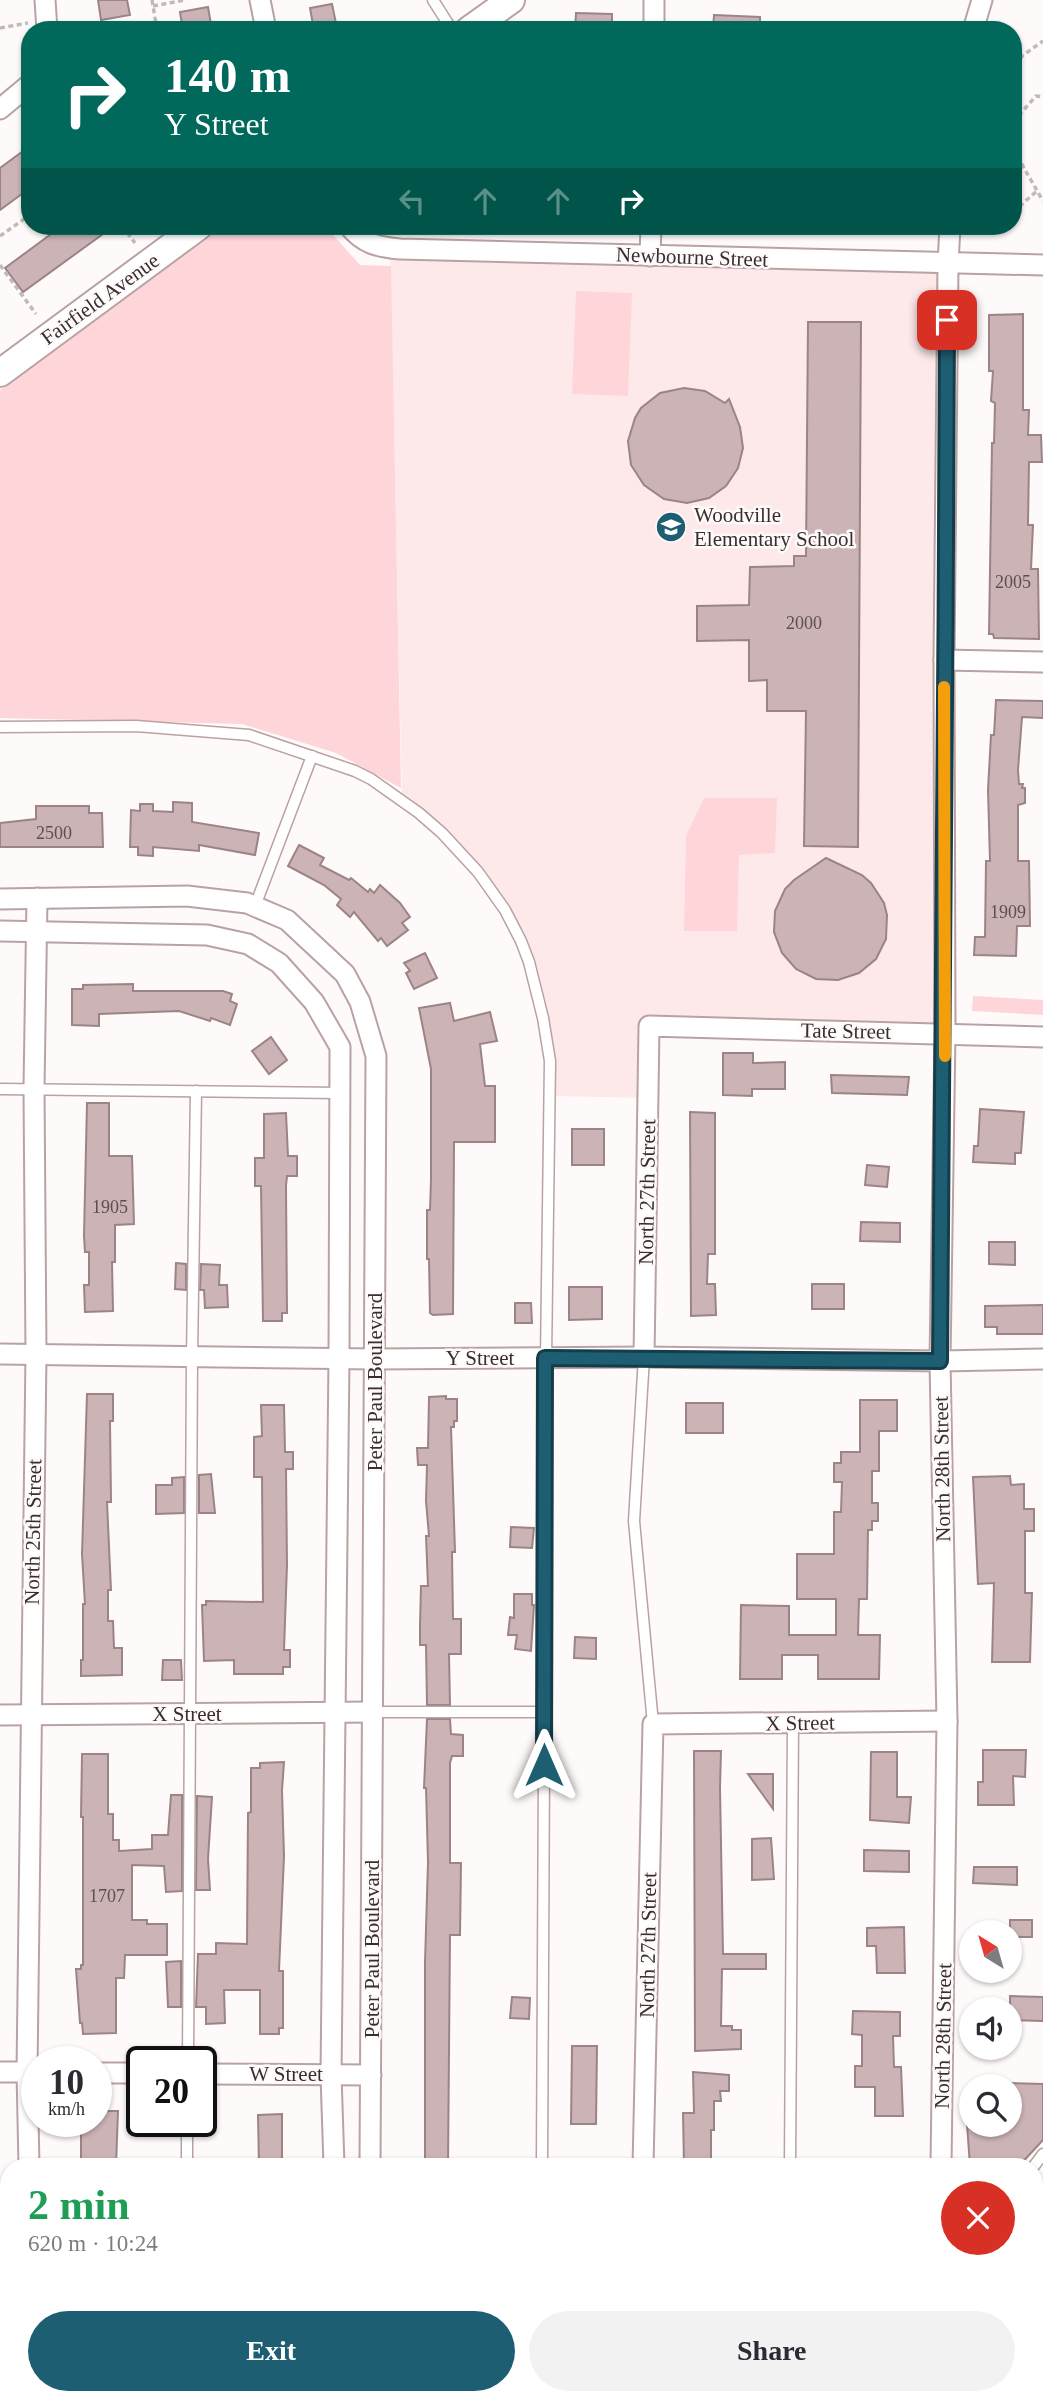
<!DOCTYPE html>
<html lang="en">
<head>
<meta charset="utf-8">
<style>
	:root { --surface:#fff; --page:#f2f2f3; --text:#2b2b33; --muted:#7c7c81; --accent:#1d5e73 }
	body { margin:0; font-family:Georgia,serif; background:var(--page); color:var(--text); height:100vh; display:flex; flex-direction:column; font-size:26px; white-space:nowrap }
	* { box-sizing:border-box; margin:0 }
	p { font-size:23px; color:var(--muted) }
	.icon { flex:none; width:38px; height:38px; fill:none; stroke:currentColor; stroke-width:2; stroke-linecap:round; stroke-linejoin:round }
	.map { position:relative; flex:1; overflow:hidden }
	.details { position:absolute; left:0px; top:2158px; width:1043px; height:247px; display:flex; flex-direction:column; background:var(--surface); border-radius:28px 28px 0 0; box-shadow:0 2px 5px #0004 }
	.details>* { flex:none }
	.hud { position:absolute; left:21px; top:21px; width:1001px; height:214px; border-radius:28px; box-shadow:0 2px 5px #0004; background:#00695c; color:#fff; overflow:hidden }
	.needle { width:46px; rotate:323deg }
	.buttons { position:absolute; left:959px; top:1920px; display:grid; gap:14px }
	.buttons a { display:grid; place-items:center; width:63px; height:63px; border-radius:50%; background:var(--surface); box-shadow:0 2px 5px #0004; font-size:35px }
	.speed { position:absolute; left:21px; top:2046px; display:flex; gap:14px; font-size:35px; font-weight:700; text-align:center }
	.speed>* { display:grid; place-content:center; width:91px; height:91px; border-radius:50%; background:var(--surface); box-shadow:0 2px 5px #0004; line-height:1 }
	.speed small { font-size:18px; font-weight:400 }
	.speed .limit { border:4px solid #111; border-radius:10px; background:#fff; color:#111 }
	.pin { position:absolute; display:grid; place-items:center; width:60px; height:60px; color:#fff; margin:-30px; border-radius:14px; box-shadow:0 4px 10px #0006 }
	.me { position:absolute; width:77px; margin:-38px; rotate:0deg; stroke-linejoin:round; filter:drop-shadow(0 0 5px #0008) }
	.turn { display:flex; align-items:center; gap:24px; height:147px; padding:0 28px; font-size:32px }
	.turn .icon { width:91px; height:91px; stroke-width:2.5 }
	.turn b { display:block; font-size:49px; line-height:60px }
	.lanes { display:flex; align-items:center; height:66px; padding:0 28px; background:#0003; justify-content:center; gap:35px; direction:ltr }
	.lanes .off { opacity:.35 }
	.round { display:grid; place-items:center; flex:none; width:74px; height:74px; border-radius:37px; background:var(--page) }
	.summary { display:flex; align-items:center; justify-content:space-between; height:119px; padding:0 28px }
	h1 { font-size:42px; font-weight:800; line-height:52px; color:#1e9e55 }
	.cta { display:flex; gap:14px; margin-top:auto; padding:14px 28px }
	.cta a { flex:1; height:80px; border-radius:42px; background:var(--accent); color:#fff; font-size:28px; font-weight:800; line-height:80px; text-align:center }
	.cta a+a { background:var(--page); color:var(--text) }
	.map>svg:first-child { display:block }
</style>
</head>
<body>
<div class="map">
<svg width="1043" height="2404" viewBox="0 0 1043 2404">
	<rect width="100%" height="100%" fill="#fffafa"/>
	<!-- built -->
	<polygon fill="#fee9ea" points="390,251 946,265 943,1035 649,1028 649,1098 553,1096 536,992 512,924 474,867 402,801"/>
	<!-- green -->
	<g fill="#fed6d9">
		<polygon points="224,226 325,226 360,265 391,266 401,788 336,753 242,724 0,718 0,390"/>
		<polygon points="576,291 632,293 628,396 572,394"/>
		<polygon points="704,798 777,798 775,853 739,855 737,931 684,931 686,836"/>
		<polygon points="973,996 1043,1000 1043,1015 972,1011"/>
	</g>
	<!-- building -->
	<g fill="#ccb3b5" stroke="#9c8486" stroke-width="2">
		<polygon points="98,0 127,0 130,15 101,20"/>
		<polygon points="332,4 337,28 314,30 310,8"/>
		<polygon points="208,7 212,30 183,30 180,12"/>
		<polygon points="576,13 612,14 612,30 575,30"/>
		<polygon points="714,15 760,17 760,30 713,30"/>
		<polygon points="30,146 30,188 0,210 0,168"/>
		<polygon points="62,226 114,226 23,292 5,268"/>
		<polygon points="1023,314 1023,410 1029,410 1028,435 1041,435 1042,462 1029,462 1028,525 1033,525 1031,569 1038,569 1039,639 994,638 993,634 989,634 992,443 994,443 995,403 991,401 993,371 989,371 989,315"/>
		<polygon points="808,322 861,322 858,847 804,846 806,711 767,711 767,680 749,681 749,640 697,641 697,606 749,605 750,567 794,566 794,556 806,556"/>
		<polygon points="684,388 705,391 725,403 729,399 740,427 743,448 738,468 726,486 709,498 687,503 664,499 644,485 631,465 628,441 635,418 641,408 660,393"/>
		<polygon points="996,700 1043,701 1043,718 1022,717 1018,770 1019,784 1023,784 1022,788 1025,788 1025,803 1018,805 1018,861 1029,861 1030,926 1017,926 1016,956 974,955 975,937 985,937 986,861 990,861 988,790 991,735 994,735"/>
		<polygon points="173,802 192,803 192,822 259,833 255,855 199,845 199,851 153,847 153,856 138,855 138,847 130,847 131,810 140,811 140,804 153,804 153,811 173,812"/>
		<polygon points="36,806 89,806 89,813 102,813 103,847 0,847 0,823 36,819"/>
		<polygon points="299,845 324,858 320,865 349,880 351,878 368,892 370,889 374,893 380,885 400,903 410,917 402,923 408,930 387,946 381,938 378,941 354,912 350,917 337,905 341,899 324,885 288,866"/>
		<polygon points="826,858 862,875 871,883 884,903 887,915 886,939 876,959 859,973 838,980 816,979 796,969 782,953 774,932 775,911 785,889 794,880"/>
		<polygon points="425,953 437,978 414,989 406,973 410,971 404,963"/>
		<polygon points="133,984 133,991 223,991 232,994 230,1001 237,1004 230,1025 211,1018 210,1021 179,1011 99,1014 99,1026 72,1025 72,989 83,989 83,985"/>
		<polygon points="450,1003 454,1021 490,1012 497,1041 480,1044 485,1086 495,1086 495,1142 454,1142 453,1314 433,1315 430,1313 429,1259 427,1259 427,1210 430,1210 431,1179 431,1069 419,1008"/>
		<polygon points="271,1037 287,1060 269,1074 252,1051"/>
		<polygon points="723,1053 753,1053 753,1063 785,1062 785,1089 752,1089 752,1096 723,1095"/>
		<polygon points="831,1075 909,1077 907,1095 832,1093"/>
		<polygon points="87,1103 109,1103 109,1156 132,1156 134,1224 115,1225 115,1262 112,1262 113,1311 85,1312 84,1285 89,1285 89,1252 85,1252 84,1236"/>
		<polygon points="980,1109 1024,1112 1021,1153 1015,1153 1015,1164 973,1162 974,1146 978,1146"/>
		<polygon points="690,1112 715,1113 715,1254 708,1254 707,1284 715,1284 716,1315 691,1316"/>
		<polygon points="286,1113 288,1156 297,1156 297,1176 287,1176 286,1186 287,1313 282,1313 282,1321 263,1321 261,1186 255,1186 255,1158 264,1158 264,1114"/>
		<rect x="572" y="1129" width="32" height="36"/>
		<polygon points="867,1165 889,1167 887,1187 865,1185"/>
		<polygon points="861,1222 900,1223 900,1242 860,1241"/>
		<polygon points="989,1242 1015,1242 1015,1265 989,1264"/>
		<polygon points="176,1263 186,1264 186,1290 175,1289"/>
		<polygon points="201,1264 220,1265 219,1285 227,1285 228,1307 205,1308 204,1290 200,1290"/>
		<rect x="812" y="1284" width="32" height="25"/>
		<polygon points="569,1287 602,1287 602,1319 569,1320"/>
		<polygon points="515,1303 531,1303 532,1323 515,1323"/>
		<polygon points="1043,1305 1043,1334 997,1334 997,1327 985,1327 985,1306"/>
		<polygon points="87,1394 113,1394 113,1421 110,1421 111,1502 107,1502 111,1590 108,1590 108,1621 113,1621 114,1648 122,1648 122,1675 81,1676 81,1660 83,1660 83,1604 85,1604 82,1554"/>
		<polygon points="446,1396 446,1399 457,1399 457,1421 454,1421 454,1427 451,1427 455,1552 452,1552 453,1619 461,1619 461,1654 449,1654 450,1705 427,1705 426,1645 420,1645 420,1626 421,1586 428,1586 426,1536 429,1536 426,1501 427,1465 418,1465 417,1448 428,1448 429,1397"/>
		<polygon points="860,1400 897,1400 897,1431 879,1431 879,1471 872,1471 872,1503 878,1503 878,1521 872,1521 872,1530 868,1530 867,1599 859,1599 858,1635 880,1635 879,1679 818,1679 818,1655 782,1655 782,1679 740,1679 741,1605 789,1606 789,1635 836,1635 836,1599 797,1599 797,1554 834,1554 834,1512 841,1512 842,1482 834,1482 834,1463 841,1463 841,1452 860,1452"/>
		<rect x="686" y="1403" width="37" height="30"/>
		<polygon points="261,1405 284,1405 285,1452 293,1452 293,1469 286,1469 287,1565 284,1650 290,1650 290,1667 283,1667 283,1674 234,1674 234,1660 204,1661 202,1605 206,1605 206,1601 263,1602 262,1477 254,1477 254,1437 262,1436"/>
		<polygon points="211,1474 215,1513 199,1513 199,1475"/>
		<polygon points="1010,1476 1011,1485 1024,1484 1024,1509 1034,1509 1034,1531 1025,1531 1025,1593 1032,1593 1030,1662 992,1662 994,1583 978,1584 973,1477"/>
		<polygon points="184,1477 184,1513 156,1514 156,1485 172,1485 172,1478"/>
		<polygon points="511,1527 534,1528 532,1548 510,1547"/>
		<polygon points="514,1594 532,1594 532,1605 534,1605 531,1651 515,1649 517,1635 508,1635 510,1617 514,1618"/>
		<polygon points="575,1637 596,1638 596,1659 574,1658"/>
		<polygon points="163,1660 181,1660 182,1680 162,1680"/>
		<polygon points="427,1719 450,1719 451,1734 463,1735 463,1756 452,1756 450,1763 450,1863 461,1863 460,1935 450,1935 448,2166 430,2166 430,2162 425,2162 425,1962 428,1862 426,1788 424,1788"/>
		<polygon points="983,1750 1026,1750 1025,1777 1013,1776 1014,1805 978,1805 978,1782 983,1782"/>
		<polygon points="694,1751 721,1751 720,1788 723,1954 766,1954 766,1969 722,1969 721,2026 732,2026 732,2030 741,2030 741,2049 695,2051"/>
		<polygon points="871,1752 897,1752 897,1797 911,1797 909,1823 870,1820"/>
		<polygon points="82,1754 108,1754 108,1814 113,1814 113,1840 119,1840 119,1851 152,1849 152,1835 168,1835 171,1795 182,1795 182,1891 166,1892 164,1866 132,1865 132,1920 147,1920 147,1924 167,1924 167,1955 125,1955 124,1978 116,1978 116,2033 83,2034 82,2023 80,2023 76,1969 81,1969 81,1965 83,1965 83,1817 81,1817"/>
		<polygon points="284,1762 282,1790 284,1856 279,1971 283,1971 283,2028 279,2028 279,2034 260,2034 260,1990 224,1990 225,2023 206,2024 206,2007 196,2007 198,1954 216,1954 216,1943 247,1944 248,1813 251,1812 251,1768 260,1768 260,1763"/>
		<polygon points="748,1774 773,1774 773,1809"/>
		<polygon points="197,1796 212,1797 208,1859 210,1890 196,1890"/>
		<polygon points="771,1838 774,1879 752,1880 752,1839"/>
		<polygon points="864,1850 909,1851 909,1872 864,1871"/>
		<polygon points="974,1867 1017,1867 1017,1885 973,1883"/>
		<rect x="1010" y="1920" width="22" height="17"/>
		<polygon points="904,1927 905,1973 877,1973 876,1946 867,1946 867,1928"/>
		<polygon points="181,1961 181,2007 168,2007 166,1962"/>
		<polygon points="1010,1996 1043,1997 1043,2021 1010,2020"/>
		<polygon points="512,1997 530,1998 529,2019 510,2018"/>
		<polygon points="853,2011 900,2012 900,2036 893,2036 894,2067 901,2067 903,2116 875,2116 875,2087 855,2087 855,2066 862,2066 862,2035 852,2034"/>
		<polygon points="572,2046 597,2046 596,2124 571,2124"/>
		<polygon points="693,2072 729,2075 729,2091 720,2091 721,2101 714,2101 714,2130 711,2130 711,2166 684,2166 683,2113 694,2113"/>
		<polygon points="1010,2083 1043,2084 1043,2140 1019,2166 970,2166 967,2124 1010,2124"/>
		<polygon points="96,2111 118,2111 116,2166 81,2166 81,2121 96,2121"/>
		<polygon points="282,2114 282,2166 259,2166 258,2115"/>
	</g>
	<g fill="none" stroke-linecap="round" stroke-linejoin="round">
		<!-- service casing -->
		<g stroke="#baa2a3" stroke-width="13">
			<g id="service">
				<polyline points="433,0 452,30"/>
				<polyline points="0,727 136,726 249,735 355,771 371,779 419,813 442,833 478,872 505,910 521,941 529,962 543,1018 550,1061 546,1358 542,2166"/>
				<polyline points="255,906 312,756"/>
				<polyline points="0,1089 340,1093"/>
				<polyline points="644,1357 634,1521 653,1724"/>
				<polyline points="373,1712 544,1712"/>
				<polyline points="188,2062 192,1357 196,1091"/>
				<polyline points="187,2166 187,2121"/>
				<polyline points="790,2166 793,1723"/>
				<polyline points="1034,2166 1043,2154"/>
				<polyline points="784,2404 785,2396"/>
			</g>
		</g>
		<!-- minor casing -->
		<g stroke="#baa2a3" stroke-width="23">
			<g id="minor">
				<polyline points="45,0 47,30"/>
				<polyline points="260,0 266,30"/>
				<polyline points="654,30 654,0"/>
				<polyline points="973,30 982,0"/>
				<polyline points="0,109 30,84"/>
				<path d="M349,226C363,244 378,247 400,249L1043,265"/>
				<polyline points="650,256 651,226"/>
				<polyline points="944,660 1043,662"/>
				<polyline points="0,899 187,896 247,903 287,920 345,974 360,1002 376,1056 370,2166"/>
				<polyline points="0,931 207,935 248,944 279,963 314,1002 340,1047 339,1358 331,2075 334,2166"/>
				<polyline points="0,1354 375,1359 644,1357 940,1361 1043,1359"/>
				<polyline points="644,1357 649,1026 1043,1037"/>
				<polyline points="0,1715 373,1712"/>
				<polyline points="0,2072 37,2072"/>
				<polyline points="96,2073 142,2073"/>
				<polyline points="201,2074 371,2075"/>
				<polyline points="29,2166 27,2072 36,1354 34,1088 37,898"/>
				<polyline points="643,2166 653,1724 947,1721"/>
				<polyline points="941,2166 947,1721 940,1361 945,1033 944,660 948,264 950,226"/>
				<polyline points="32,2396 32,2404"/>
				<polyline points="144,2404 164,2396"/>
				<polyline points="340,2404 341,2396"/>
				<polyline points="637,2404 638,2396"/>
				<polyline points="937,2404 937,2396"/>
			</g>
		</g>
		<!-- secondary casing -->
		<g stroke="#baa2a3" stroke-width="30">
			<g id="secondary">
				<polyline points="469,30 511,0"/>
				<polyline points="0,373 199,226"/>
			</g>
		</g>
		<!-- primary casing -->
		<g stroke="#baa2a3" stroke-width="33">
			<g id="primary">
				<polyline points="1034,2376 1043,2367"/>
				<polyline points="1008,2404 1016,2396"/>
			</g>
		</g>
		<!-- path -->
		<g stroke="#c1baba" stroke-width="3.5" stroke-dasharray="5 3.5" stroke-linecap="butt">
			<polyline points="152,0 157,30"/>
			<polyline points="153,6 185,0"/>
			<polyline points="0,28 28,23"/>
			<polyline points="1013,74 1022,56 1043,41"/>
			<polyline points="1013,122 1036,96 1043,97"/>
			<polyline points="1013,149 1043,201"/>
			<polyline points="1013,212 1037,191"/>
			<polyline points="122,226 135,243"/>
			<polyline points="980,226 984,229 997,226"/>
			<polyline points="0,236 30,215"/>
			<polyline points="0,265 36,314"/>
		</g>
		<!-- service -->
		<use href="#service" stroke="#fff" stroke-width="10"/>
		<!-- minor -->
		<use href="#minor" stroke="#fff" stroke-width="19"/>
		<!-- secondary -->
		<use href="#secondary" stroke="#fff" stroke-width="26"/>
		<!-- primary -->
		<use href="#primary" stroke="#fff" stroke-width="30"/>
	</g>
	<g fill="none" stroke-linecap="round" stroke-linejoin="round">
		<!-- route casing -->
		<g stroke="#133d4b" stroke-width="18">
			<path id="route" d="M544,1765L545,1358L940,1361C945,1014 945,667 947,320"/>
		</g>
		<!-- route -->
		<use href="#route" stroke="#1d5e73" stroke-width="12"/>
		<!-- slow -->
		<polyline stroke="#f59e0b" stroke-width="12" points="944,687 945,1056"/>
	</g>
	<!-- icons -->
	<defs>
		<g id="school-disc" transform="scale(1.575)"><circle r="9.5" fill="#1d5e73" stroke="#fffafa"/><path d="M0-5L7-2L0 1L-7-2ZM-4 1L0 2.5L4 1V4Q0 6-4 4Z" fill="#fff"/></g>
	</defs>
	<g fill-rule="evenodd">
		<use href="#school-disc" x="671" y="527"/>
	</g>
	<g text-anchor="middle" stroke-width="5" stroke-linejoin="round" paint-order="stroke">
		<!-- number labels -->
		<g font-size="18" fill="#5d4f50">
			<text x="1013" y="588">2005</text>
			<text x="804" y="629">2000</text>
			<text x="54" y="839">2500</text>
			<text x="1008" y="918">1909</text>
			<text x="110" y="1213">1905</text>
			<text x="107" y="1902">1707</text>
		</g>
		<!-- street labels -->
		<g font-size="21" fill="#382e2f" stroke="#fffafa">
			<text transform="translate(692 257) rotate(2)" y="7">Newbourne Street</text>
			<text transform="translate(100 299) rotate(-36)" y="7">Fairfield Avenue</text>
			<text transform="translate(846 1031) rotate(1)" y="7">Tate Street</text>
			<text transform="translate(647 1192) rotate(-89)" y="7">North 27th Street</text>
			<text x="480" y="1365">Y Street</text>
			<text transform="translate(375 1382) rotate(-90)" y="7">Peter Paul Boulevard</text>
			<text transform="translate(942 1469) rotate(-91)" y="7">North 28th Street</text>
			<text transform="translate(33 1532) rotate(-89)" y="7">North 25th Street</text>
			<text x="187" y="1721">X Street</text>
			<text transform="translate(800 1723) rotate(-1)" y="7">X Street</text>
			<text transform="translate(648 1945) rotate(-89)" y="7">North 27th Street</text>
			<text transform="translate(372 1949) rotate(-90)" y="7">Peter Paul Boulevard</text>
			<text transform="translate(943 2036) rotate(-89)" y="7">North 28th Street</text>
			<text x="286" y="2081">W Street</text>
		</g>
		<!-- poi labels -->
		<g font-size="21" fill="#382e2f" stroke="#fffafa" text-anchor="start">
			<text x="694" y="522">Woodville<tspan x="694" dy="24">Elementary School</tspan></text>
		</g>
	</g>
</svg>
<div class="buttons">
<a><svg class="needle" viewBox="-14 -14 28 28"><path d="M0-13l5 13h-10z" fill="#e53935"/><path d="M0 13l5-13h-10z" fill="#7c7c81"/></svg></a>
<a><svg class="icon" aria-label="sound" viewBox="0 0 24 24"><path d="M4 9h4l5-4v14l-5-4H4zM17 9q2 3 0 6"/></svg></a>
<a><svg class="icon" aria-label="search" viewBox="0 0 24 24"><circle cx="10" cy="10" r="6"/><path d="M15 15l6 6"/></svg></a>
</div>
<div class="speed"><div>10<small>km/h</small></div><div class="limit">20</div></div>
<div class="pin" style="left:947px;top:320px;background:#d93025"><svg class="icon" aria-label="arrive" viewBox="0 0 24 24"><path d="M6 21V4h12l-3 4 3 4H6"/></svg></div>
<svg class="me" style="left:544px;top:1765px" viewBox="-20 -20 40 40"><path d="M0-17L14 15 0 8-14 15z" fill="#1d5e73" stroke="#fff" stroke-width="4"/></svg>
<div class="hud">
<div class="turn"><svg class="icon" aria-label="right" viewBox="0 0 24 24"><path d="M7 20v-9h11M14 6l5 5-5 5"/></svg><div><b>140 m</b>Y Street</div></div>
<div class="lanes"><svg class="icon off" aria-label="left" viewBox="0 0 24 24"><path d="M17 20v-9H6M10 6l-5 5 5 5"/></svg><svg class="icon off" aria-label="ahead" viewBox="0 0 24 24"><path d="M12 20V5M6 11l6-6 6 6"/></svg><svg class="icon off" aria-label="ahead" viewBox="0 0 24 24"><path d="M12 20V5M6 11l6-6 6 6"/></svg><svg class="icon" aria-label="right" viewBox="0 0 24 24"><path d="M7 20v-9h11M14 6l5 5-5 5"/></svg></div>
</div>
<section class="details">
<div class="summary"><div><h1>2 min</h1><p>620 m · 10:24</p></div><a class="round" style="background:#d93025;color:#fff"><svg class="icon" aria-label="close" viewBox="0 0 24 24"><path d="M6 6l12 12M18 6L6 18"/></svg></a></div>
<div class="cta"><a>Exit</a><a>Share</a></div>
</section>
</div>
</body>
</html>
